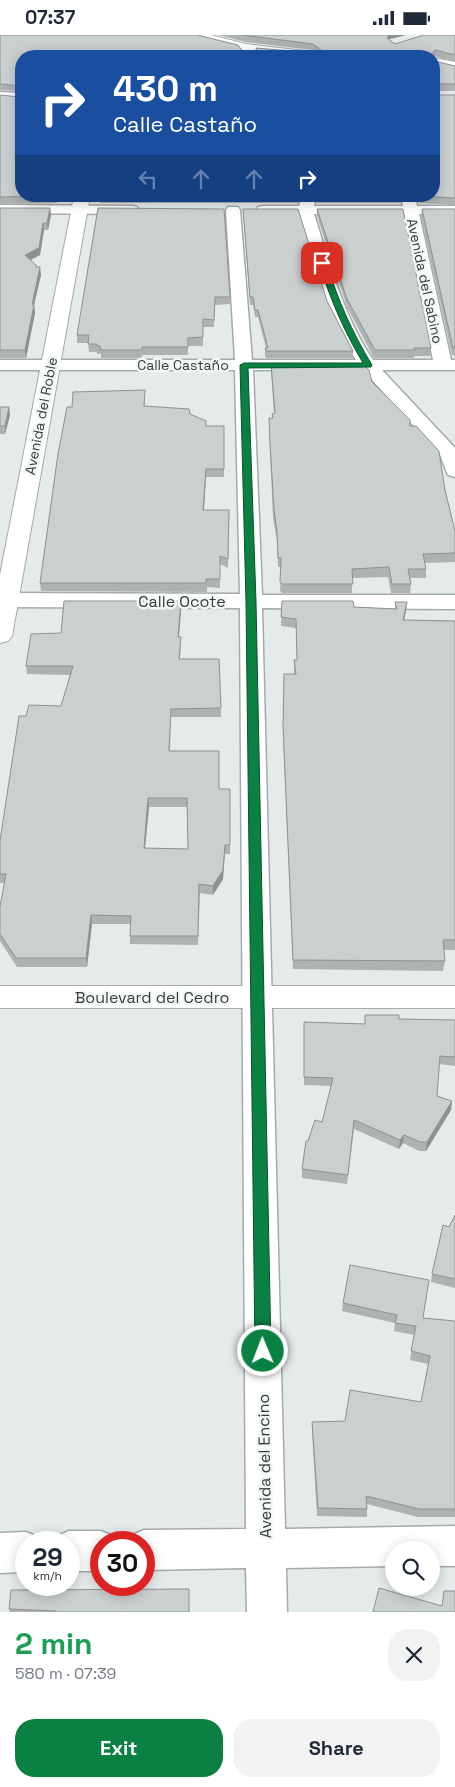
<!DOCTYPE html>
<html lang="en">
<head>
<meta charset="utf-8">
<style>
	:root { --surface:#fff; --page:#f2f2f3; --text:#1f2937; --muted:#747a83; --accent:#0b8043 }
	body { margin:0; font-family:"Space Grotesk",sans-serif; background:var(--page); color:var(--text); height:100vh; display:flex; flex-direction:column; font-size:19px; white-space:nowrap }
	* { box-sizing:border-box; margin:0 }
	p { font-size:16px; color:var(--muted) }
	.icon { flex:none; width:28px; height:28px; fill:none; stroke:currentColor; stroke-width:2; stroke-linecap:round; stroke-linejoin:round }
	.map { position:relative; height:1577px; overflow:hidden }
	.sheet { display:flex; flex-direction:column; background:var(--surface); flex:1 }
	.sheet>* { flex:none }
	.hud { position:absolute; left:15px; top:15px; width:425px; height:152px; border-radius:20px; box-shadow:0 2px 12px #0003; background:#1a4fa0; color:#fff; overflow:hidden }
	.controls { position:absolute; left:385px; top:1506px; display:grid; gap:10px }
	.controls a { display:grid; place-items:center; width:55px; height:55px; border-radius:50%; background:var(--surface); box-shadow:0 2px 12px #0003; font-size:25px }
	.speed { position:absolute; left:15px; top:1496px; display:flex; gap:10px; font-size:25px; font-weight:700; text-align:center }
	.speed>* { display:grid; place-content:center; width:65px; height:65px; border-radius:50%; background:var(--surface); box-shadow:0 2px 12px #0003; line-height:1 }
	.speed small { font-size:12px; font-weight:400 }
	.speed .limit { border:8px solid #d22; background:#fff; color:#111 }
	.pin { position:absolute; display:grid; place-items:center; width:42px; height:42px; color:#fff; margin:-21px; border-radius:10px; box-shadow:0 2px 8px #0006 }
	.me { position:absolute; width:55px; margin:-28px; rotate:359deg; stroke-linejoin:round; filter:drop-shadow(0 0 4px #0008) }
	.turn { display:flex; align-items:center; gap:18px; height:105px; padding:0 15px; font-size:22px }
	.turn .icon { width:65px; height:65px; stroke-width:2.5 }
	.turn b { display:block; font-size:35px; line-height:42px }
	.lanes { display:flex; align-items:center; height:48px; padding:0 15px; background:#0003; justify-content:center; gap:25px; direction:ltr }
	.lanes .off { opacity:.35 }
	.round { display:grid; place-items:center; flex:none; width:52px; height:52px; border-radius:20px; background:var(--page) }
	.overview { display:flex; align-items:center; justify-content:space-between; height:85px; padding:0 15px }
	h1 { font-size:30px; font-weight:800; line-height:38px; color:#1e9e55 }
	.button { display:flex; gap:10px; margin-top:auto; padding:10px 15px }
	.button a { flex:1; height:58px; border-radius:20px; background:var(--accent); color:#fff; font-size:20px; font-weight:800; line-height:58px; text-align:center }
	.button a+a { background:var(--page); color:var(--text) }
	.status { display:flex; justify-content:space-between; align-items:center; height:35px; padding:0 25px; background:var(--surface); direction:ltr }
	.status svg { height:14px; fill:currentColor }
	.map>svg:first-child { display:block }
</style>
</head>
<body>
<div class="status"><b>07:37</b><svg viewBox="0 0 49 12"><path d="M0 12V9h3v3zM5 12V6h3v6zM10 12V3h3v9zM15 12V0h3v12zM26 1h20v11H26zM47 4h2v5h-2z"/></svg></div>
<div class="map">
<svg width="455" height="1577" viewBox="0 0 455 1577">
	<rect width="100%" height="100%" fill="#e5eaeb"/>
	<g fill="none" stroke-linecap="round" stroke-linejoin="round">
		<!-- minor casing -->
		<g stroke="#a5aaab" stroke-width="3">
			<g id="minor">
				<polygon points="0,57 21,58 21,66 0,65"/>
				<path d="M302,161H316L314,171H403L401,161H415L417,171H455V179H419L451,325H455V335H382L455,413V442L448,440L440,420L363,335H253L262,560H455V574L262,573L285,1494L455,1491V1531H431V1515H394V1531L286,1533L287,1577H247L246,1533L144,1535V1508H127L130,1501L144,1495L246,1494L240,573L0,572V558L240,559L235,335H0V325H235L226,175L228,172H238L240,175L252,325H356C326,281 314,229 299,179H263L258,178L256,175L258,172L263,171H299ZM314,179H404L433,325H373C343,281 330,229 314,179Z"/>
				<polygon points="0,170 132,171 137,172 139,175 137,178 132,179 0,178"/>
				<polygon points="69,1496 101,1496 115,1502 117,1508 101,1508 101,1536 69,1536 69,1508 53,1508 55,1502"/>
				<polygon points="26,1497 40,1503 42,1508 26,1508 26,1537 0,1538 0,1498"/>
			</g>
		</g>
		<!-- tertiary casing -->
		<g stroke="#a5aaab" stroke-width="2">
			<g id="tertiary">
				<polygon points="74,161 90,161 12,601 8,606 0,608 0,540"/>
				<rect x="0" y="951" width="455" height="22"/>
			</g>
		</g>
		<!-- secondary casing -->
		<g stroke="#a5aaab" stroke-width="2">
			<g id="secondary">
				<path d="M191,0H211L246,9L313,17L319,21C276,24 235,14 193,3Z"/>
				<polygon points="434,23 455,27 455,35 434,31"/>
			</g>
		</g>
		<!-- minor -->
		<use href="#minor" fill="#fff" fill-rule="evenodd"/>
		<!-- tertiary -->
		<use href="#tertiary" fill="#fff" fill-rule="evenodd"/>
		<!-- secondary -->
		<use href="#secondary" fill="#fff" fill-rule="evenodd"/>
	</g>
	<!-- wall -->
	<g fill="#aeb2b3" fill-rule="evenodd">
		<polygon points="0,0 243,17 256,15 256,13 303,17 316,17 313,15 246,7 219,0 406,0 390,4 389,5 395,9 455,0 455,27 434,21 21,21 21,56 0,55"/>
		<polygon points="434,26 455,31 455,56 434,56"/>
		<polygon points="0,60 58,161 57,168 0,169"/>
		<polygon points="455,60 455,170 419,168 416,161 434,161"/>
		<polygon points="99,161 301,161 298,168 100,168"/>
		<polygon points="317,161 401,161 401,168 316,168"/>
		<polygon points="0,173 50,173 51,180 48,195 44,195 40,220 30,225 37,232 41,240 34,270 35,278 26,323 0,323"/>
		<polygon points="98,173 230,262 230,269 215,270 214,292 203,292 203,311 188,311 188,320 142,320 142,323 101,323 101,319 97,319 97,317 89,317 88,308 77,308 77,300"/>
		<polygon points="243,174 327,266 353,316 353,323 266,323 265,321 265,313 266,313 258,282 255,282 253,270 250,270"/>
		<polygon points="317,174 431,313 430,321 414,321 414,323 374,323 347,272 317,181"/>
		<polygon points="422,174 455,174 455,321 455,320 452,320 421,181"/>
		<polygon points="271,329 372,347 410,391 445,455 455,496 455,527 425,528 426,534 426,543 410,543 411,549 410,558 391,558 388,542 352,543 352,558 282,558 280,556 281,532 278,532 277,506 273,483 270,418 269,383 272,383 272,379 274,378 271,337"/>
		<polygon points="145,363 144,371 190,379 206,391 224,391 224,442 206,442 204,475 229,475 228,533 220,529 220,553 207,552 207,557 41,556 40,548 72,372"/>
		<polygon points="0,372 9,372 10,380 5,399 0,399"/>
		<path d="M181,566V575L179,602L181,611L180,624H219L221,682H171L170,716L219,754H230V819H225L223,844L213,860L200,858L198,910L130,909V901L131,889H92L87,932H17L0,906V872L5,848H0V806L26,681L61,671L70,640L27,639L26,631L61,598ZM149,772H187L188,814L145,813Z"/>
		<polygon points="282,566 354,572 395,574 395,567 406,576 404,585 455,586 455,915 444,915 445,926 443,936 293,934 283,700 283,648 294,639 294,625 297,625 296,593 281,591"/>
		<polygon points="399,984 455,985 455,1031 439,1029 437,1061 451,1075 426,1116 419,1116 403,1108 399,1114 354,1094 347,1149 302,1143 302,1134 308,1106 322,1087 331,1051 304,1050 304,987 364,989"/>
		<polygon points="455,1180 455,1253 431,1247 432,1239 449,1192"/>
		<polygon points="343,1268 424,1283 455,1286 455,1482 418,1482 367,1469 367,1482 317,1481 312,1396 312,1387 345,1386 421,1367 428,1329 410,1325 414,1300 394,1296 395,1288 342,1276"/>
		<polygon points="9,1574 190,1577 10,1577"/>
	</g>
	<!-- shaded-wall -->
	<g fill="#8d9192">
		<polygon points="389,0 406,0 390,4 386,9 387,3"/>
		<polygon points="298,161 301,161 298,168"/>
		<polygon points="50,173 51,180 48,195 47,188"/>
		<polygon points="43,188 44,195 40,220 25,228 25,220"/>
		<polygon points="40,232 41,240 32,278 32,270"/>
		<polygon points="34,270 35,278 26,323 25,315"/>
		<polygon points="9,372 10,380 5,399 5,391"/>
		<polygon points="206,434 206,442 203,484 203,475"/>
		<polygon points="181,566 181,575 178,611 178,602"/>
		<polygon points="407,567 406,576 402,594 403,585"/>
		<polygon points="148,763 149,772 144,822 144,813"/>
		<polygon points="225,810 223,844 213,860 213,851"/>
		<polygon points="91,880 92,889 87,932 86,923"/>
		<polygon points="452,1066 451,1075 426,1116 427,1107"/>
		<polygon points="404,1100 403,1108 399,1114 400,1105"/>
	</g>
	<!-- building -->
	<g fill="#cacfd0" stroke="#8d9192" fill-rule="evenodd">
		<polygon points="0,0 197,0 238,10 243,17 257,15 256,13 303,17 319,17 321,15 313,9 242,0 389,0 387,3 395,9 424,0 455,0 455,20 435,15 433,17 433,21 122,21 122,18 79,20 79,21 21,21 21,51 0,49"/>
		<polygon points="434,26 455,31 455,49 434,49"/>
		<polygon points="0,60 20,62 21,61 21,161 48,161 0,162"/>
		<polygon points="434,60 455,60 455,163 420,161 434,161"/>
		<polygon points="0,173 50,173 47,188 43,188 39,213 25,220 36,230 36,232 40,232 32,270 34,270 25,315 0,315"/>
		<polygon points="98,173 224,174 230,262 215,262 214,285 203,284 203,302 188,303 188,312 142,312 142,315 101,315 100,311 97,311 97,309 88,309 89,300 77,300"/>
		<polygon points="243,174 298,174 327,266 353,316 266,316 265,313 268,313 258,275 255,275 253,262 250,262"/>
		<polygon points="317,174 403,174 431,313 414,313 415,315 375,315 347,264"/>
		<polygon points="422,174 455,174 455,312 453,313"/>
		<polygon points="271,329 363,329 369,335 372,347 410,385 410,391 416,391 439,416 445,455 455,496 455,518 423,519 426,534 408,534 411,549 392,549 389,532 352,534 353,549 282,549 280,547 281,523 278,523 277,497 274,474 270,409 269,383 273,383 272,379 275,378"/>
		<polygon points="145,355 144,371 189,374 190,379 206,386 206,391 224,391 224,434 206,434 203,475 229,475 228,524 220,521 220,544 206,544 206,548 40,548 58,419 67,372 72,372 73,357"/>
		<polygon points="0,372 9,372 5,391 0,391"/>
		<path d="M64,566H181L178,602H181L179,624H219L221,673L171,674L169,716H219V754H230V810H225L223,835L213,851L199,849L198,901H130L131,881L91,880L86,923H16L0,899V872L6,839H0V806L19,681H26L29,670L61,671L73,631H26L31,599L61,598ZM148,763H187L188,814L144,813Z"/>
		<polygon points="282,566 353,566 354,572 397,574 395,567 407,567 403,585 455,586 455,905 443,905 445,926 293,925 283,691 284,639 296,639 294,625 297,625 296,584 281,582"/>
		<polygon points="365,980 399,980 399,984 455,985 455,1022 440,1021 437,1061 452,1066 427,1107 420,1107 404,1100 400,1105 354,1085 348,1140 302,1134 306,1106 308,1106 315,1085 322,1087 333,1043 304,1042 304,987 365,989"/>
		<polygon points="455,1180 455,1244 432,1239 443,1190 449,1192"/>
		<polygon points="350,1230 429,1245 423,1283 455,1286 455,1474 419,1474 366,1461 367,1474 318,1473 312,1387 345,1386 350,1355 421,1367 430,1321 411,1316 416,1291 395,1288 397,1280 343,1268"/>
		<polygon points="379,1553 442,1571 444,1556 455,1556 455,1577 373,1577"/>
		<polygon points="189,1554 189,1577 56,1577 56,1576 9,1574 11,1555"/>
	</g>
	<!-- route -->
	<path fill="#0b8043" stroke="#07532c" d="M322,226L326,228C339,267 351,295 372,330L371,332L248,333L256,567L271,1316L268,1320L263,1322L257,1320L255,1316L246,567L240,330L244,328H363C343,294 331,266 319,228Z"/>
	<g text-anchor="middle" stroke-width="5" stroke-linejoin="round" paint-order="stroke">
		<!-- far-street labels -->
		<g font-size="14" fill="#393b3c" stroke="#f2f7f8">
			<text transform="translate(425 246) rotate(78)" y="5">Avenida del Sabino</text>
			<text x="183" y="335">Calle Castaño</text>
			<text transform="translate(41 381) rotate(-79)" y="5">Avenida del Roble</text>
		</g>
		<!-- street labels -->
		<g font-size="16" fill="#393b3c" stroke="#f2f7f8">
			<text x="182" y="572">Calle Ocote</text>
			<text x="152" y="968">Boulevard del Cedro</text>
			<text transform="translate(264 1431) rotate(-91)" y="6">Avenida del Encino</text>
		</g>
	</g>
</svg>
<div class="controls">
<a><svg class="icon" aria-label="search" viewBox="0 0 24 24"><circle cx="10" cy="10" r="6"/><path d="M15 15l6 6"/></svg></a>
</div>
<div class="speed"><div>29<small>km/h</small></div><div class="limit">30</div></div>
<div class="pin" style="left:322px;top:228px;background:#d93025"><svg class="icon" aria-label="arrive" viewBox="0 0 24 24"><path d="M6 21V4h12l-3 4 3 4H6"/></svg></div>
<svg class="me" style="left:263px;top:1316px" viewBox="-20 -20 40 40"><circle r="17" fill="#0b8043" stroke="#fff" stroke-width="3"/><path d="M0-11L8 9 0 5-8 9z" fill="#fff"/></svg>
<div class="hud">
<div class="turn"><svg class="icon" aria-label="right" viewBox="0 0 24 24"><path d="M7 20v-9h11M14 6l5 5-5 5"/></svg><div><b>430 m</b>Calle Castaño</div></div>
<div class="lanes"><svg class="icon off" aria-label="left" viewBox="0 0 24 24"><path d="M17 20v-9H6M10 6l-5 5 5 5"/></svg><svg class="icon off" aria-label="ahead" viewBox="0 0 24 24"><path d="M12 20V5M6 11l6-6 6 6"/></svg><svg class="icon off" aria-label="ahead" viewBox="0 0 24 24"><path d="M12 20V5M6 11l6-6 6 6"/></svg><svg class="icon" aria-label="right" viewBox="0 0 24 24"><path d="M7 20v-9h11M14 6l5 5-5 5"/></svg></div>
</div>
</div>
<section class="sheet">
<div class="overview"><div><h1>2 min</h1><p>580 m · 07:39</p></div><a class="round"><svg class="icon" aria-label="close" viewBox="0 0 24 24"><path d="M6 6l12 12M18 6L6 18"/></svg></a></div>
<div class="button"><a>Exit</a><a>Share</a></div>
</section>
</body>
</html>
